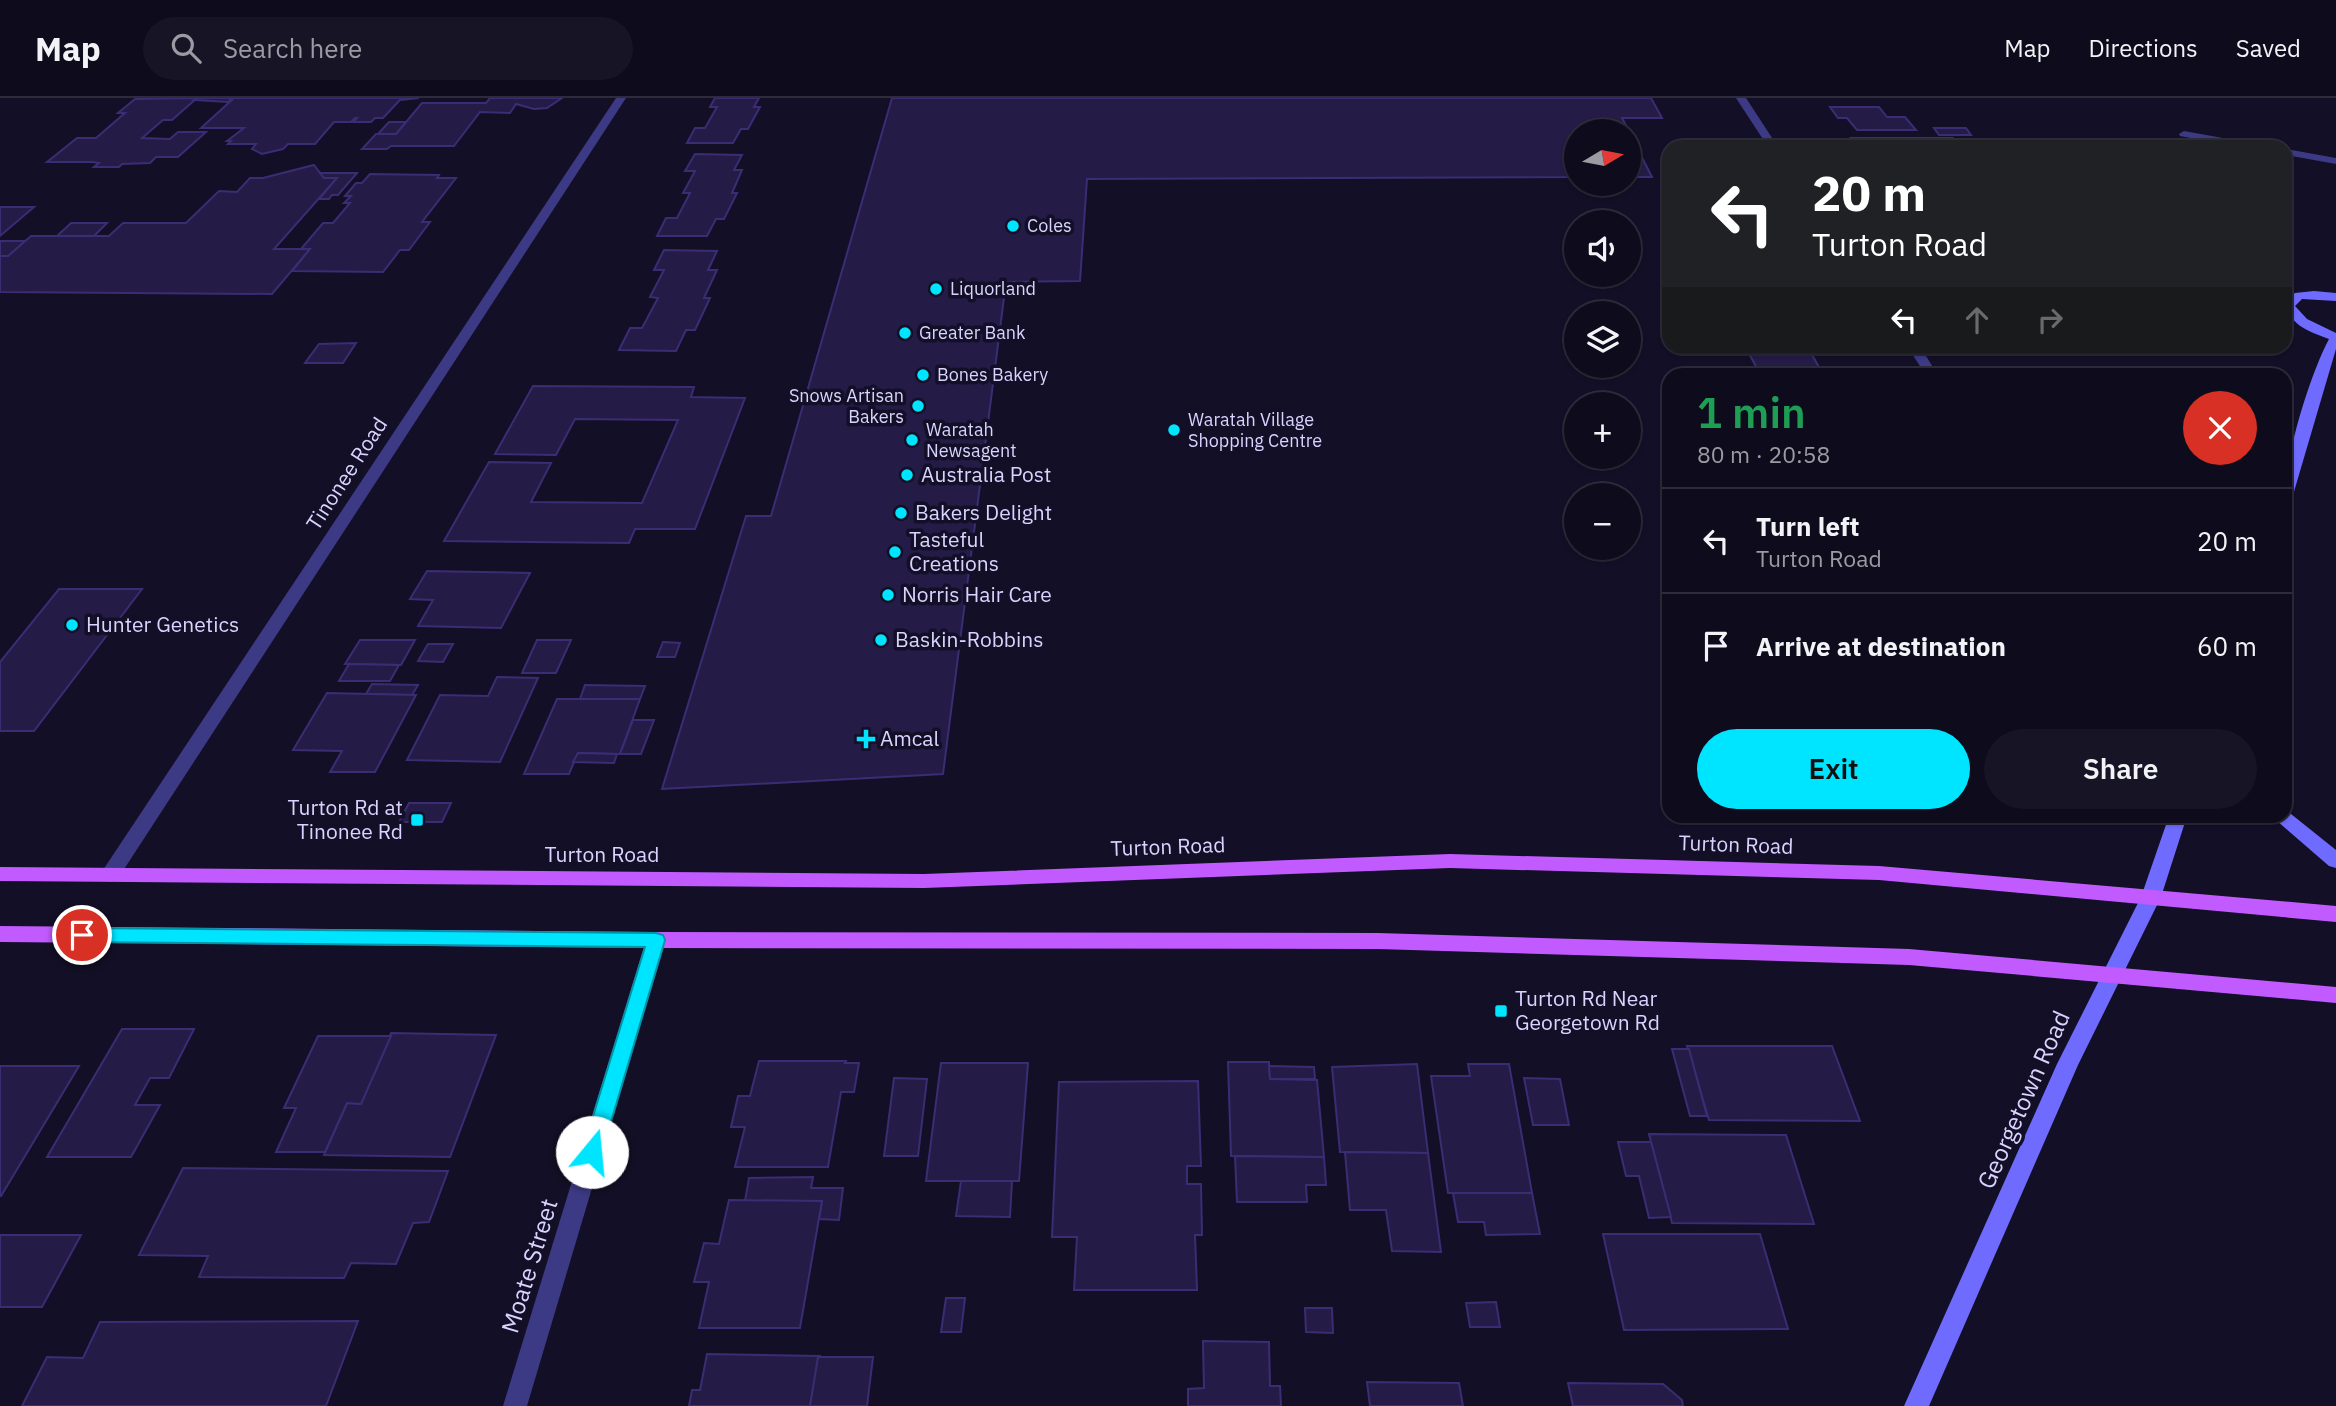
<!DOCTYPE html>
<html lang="en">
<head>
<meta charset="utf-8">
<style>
	:root { --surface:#0e0b1c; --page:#171425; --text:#f1f3f6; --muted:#9b9ba3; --line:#2e2b3b; --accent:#00e5ff }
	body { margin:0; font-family:"IBM Plex Sans",sans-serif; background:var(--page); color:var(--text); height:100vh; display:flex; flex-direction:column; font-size:26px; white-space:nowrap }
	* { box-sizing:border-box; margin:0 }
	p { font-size:23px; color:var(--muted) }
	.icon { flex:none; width:38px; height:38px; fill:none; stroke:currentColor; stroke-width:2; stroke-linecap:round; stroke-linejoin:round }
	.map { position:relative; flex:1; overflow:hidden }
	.drawer { position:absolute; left:1662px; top:270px; width:630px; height:455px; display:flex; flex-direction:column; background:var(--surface); border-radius:21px; box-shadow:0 2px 5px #0004,0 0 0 2px var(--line) }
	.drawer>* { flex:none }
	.guide { position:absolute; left:1662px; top:42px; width:630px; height:214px; border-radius:21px; box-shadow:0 2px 5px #0004,0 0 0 2px var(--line); background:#202124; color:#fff; overflow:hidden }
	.needle { width:46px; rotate:80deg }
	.controls { position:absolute; left:1564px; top:21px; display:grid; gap:14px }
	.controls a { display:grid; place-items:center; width:77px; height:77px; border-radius:50%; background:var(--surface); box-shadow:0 2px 5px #0004,0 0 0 2px var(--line); font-size:35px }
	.pin { position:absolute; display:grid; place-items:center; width:60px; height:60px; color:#fff; margin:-30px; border:4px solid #fff; border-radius:50%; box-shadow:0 2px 7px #0007 }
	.me { position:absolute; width:77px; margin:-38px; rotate:17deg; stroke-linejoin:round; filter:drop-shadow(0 0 5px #0008) }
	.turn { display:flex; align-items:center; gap:24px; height:147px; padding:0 35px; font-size:32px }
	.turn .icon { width:91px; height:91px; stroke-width:2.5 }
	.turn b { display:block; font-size:49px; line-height:60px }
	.lanes { display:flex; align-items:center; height:66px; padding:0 35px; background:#0003; justify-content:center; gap:35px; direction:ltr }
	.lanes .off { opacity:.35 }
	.round { display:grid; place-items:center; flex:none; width:74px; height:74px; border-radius:37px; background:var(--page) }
	.head { display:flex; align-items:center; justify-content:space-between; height:119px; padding:0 35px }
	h1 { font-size:42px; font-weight:600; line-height:52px; color:#1e9e55 }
	.primary-button { display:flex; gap:14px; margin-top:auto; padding:14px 35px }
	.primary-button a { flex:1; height:80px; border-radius:42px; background:var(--accent); color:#111; font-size:28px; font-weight:600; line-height:80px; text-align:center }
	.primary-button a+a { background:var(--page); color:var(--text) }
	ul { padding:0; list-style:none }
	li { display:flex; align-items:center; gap:21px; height:105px; padding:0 35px; border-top:2px solid var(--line) }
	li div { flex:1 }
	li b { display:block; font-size:26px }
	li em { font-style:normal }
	header { display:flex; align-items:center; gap:42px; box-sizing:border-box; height:98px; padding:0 35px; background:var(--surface); border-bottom:2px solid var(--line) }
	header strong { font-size:33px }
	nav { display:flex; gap:38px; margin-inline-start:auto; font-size:24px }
	.search { width:490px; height:63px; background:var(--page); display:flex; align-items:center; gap:18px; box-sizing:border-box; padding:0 24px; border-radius:38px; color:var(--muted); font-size:26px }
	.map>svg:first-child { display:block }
</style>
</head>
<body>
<header>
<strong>Map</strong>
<div class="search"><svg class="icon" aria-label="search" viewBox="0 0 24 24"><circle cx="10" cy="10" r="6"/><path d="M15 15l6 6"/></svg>Search here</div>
<nav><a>Map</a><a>Directions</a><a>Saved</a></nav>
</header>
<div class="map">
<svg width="2336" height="1308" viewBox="0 0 2336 1308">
	<rect width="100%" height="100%" fill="#130f26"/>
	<!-- building -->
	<g fill="#241b47" stroke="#3b2d73" stroke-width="2">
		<polygon points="197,0 172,22 163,22 142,40 170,41 178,34 206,34 178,59 156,59 150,65 122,66 119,69 94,69 99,65 92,64 47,64 77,40 96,40 125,15 118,15 135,1"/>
		<polygon points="197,0 232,0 228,4 194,2"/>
		<polygon points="234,0 419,0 400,2 383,20 375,20 371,24 353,24 357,20 355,20 351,24 334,24 315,46 288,46 283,51 262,56 252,51 256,46 228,46 231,43 227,43 244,30 201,30"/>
		<polygon points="490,0 562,0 547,10 534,11 516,6 510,15 480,14 454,48 391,48 387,51 362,51 376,36 396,36 422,5 486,5"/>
		<polygon points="715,0 759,0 754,9 760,9 748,31 741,31 733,45 687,45 695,30 705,30 717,9 710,9"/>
		<polygon points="892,0 1651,0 1662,20 1622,20 1629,33 1577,33 1577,79 1087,81 1080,183 1006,184 943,676 662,691 746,418 771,418"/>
		<polygon points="1830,9 1879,9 1887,19 1905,19 1916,32 1857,32 1847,20 1838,20"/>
		<polygon points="389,24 406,24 396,36 378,36"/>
		<polygon points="1934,30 1966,30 1971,37 1939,37"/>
		<polygon points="1629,34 1652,79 1629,79"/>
		<polygon points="1851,40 1953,40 1960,49 1858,49"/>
		<polygon points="1957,45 1986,45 1989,49 1960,49"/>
		<polygon points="695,56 742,57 734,72 742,72 732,95 737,95 724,121 716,121 707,138 657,138 666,120 677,120 690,95 683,95 695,73 685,73"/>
		<polygon points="314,67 324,80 337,80 274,151 310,151 272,196 0,194 0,158 8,158 31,138 109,138 123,125 186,125 219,93 237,94 250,80 263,80"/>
		<polygon points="320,75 357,75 338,97 332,97 329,101 319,101 337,80 324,80"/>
		<polygon points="370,76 439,77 437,80 456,80 422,124 430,124 409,152 400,152 383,174 292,173 310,151 301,151 323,125 333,125 350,105 344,105 351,98 345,98 356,85 362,85"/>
		<polygon points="0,109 34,109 0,138"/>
		<polygon points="71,125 107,125 94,138 57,138"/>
		<polygon points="0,143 25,143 8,158 0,158"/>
		<polygon points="664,152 717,153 708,172 717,172 704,200 710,200 695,232 686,232 676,253 619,252 630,230 642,230 658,200 650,199 664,172 654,172"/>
		<polygon points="356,245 343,265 305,265 319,246"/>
		<polygon points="1745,248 1807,248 1823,276 1760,276"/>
		<polygon points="533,288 694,289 691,299 745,300 695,431 635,431 629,445 444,443 489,364 551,365 531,404 642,405 678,322 575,321 556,357 495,356"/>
		<polygon points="427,473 530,475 501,530 418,528 433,502 410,501"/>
		<polygon points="59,491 142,491 34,633 0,633 0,564"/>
		<polygon points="360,542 415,542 401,567 345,566"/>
		<polygon points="537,542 571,542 556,575 522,575"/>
		<polygon points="663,544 680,545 675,559 657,559"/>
		<polygon points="428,546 453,546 443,564 418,563"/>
		<polygon points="349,566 399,567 390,583 339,583"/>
		<polygon points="497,579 538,580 500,664 407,662 440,597 488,598"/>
		<polygon points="372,586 418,587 412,597 366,596"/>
		<polygon points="585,587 645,588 640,601 580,601"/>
		<polygon points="327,595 416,597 375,674 330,674 342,653 293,652"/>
		<polygon points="557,601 640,601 620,656 578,655 569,676 524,676"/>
		<polygon points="633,622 654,622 641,656 620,656"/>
		<polygon points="578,655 617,656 614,665 573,664"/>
		<polygon points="409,705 451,705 442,724 399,724"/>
		<polygon points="122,931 194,931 169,980 150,980 135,1007 160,1007 131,1059 47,1059"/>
		<polygon points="391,935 496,937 450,1059 324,1057 347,1005 361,1006"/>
		<polygon points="318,938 391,938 361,1006 347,1005 325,1054 276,1054 296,1010 284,1010"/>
		<polygon points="1687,948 1832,948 1860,1023 1709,1022"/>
		<polygon points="1672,951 1689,951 1707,1018 1690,1018"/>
		<polygon points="759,963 846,963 845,965 859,965 854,994 841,994 828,1069 735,1069 745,1029 731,1029 738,998 750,998"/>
		<polygon points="1228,964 1269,964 1270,981 1317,982 1324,1059 1231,1058"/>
		<polygon points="941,965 1028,965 1019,1083 926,1083"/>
		<polygon points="1417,966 1428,1055 1340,1054 1332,969"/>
		<polygon points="1468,966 1509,966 1532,1095 1448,1095 1431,978 1470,978"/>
		<polygon points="0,968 79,968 1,1098 0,1098"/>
		<polygon points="1269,968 1314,969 1315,981 1270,981"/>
		<polygon points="894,980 927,981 918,1058 884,1058"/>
		<polygon points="1524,980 1560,981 1569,1027 1533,1027"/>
		<polygon points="1198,983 1201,1068 1187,1068 1187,1086 1201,1086 1202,1137 1195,1137 1197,1192 1074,1192 1077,1139 1052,1139 1059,984"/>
		<polygon points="1649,1036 1786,1037 1814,1126 1672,1125"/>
		<polygon points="1618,1044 1651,1044 1671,1119 1649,1120 1639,1078 1626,1078"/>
		<polygon points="1345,1054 1428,1055 1441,1154 1392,1153 1386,1112 1350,1112"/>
		<polygon points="1235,1058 1324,1059 1326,1087 1306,1087 1307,1104 1237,1104"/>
		<polygon points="183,1070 448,1073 429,1124 413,1125 396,1166 351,1165 344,1180 199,1179 208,1158 139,1157"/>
		<polygon points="813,1079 811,1090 843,1090 839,1122 819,1121 822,1103 745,1103 749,1080"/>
		<polygon points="961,1083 1012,1083 1010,1119 956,1118"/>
		<polygon points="1453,1095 1532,1095 1540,1136 1486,1137 1484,1124 1458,1124"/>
		<polygon points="729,1102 822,1103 800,1230 699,1230 709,1184 694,1184 704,1145 719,1146"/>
		<polygon points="1603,1136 1760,1136 1788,1231 1624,1232"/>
		<polygon points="0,1137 81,1137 42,1209 0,1209"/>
		<polygon points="946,1200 965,1200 961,1234 941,1234"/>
		<polygon points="1496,1204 1500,1229 1470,1229 1466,1205"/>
		<polygon points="1305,1210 1332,1210 1333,1235 1306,1234"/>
		<polygon points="358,1223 326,1308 22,1308 47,1259 83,1260 100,1224"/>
		<polygon points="1203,1243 1269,1244 1270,1288 1280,1288 1281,1308 1188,1308 1188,1291 1204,1290"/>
		<polygon points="707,1256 820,1258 810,1308 689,1308 692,1292 700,1292"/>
		<polygon points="818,1259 873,1259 867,1308 810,1308"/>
		<polygon points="1367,1284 1459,1285 1463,1308 1370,1308"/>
		<polygon points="1568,1285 1663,1286 1682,1302 1683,1308 1573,1308"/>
	</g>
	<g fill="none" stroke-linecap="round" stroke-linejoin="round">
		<!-- lane -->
		<g fill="#3d3a85" fill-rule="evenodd">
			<polygon points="2184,33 2256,46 2261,49 2238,49 2180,38 2179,36"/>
			<polygon points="2286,51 2336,60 2336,66 2286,57"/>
			<polygon points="2062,248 2075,248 2076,250 2070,254"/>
		</g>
		<!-- street -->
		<g fill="#3d3a85" fill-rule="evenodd">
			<polygon points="616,0 626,0 117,782 110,784 103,782 101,777 103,772"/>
			<polygon points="1736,0 1746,0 1778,49 1768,49"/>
			<polygon points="1907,248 1920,248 1937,276 1925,276"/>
			<polygon points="656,834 663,836 666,842 527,1308 503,1308 646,842 649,836"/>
		</g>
		<!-- secondary -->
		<g fill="#6f6bff" fill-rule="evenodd">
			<path d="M2314,193L2336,195V203L2302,201L2295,208L2307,221L2336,235V251L2293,397L2286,401C2282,365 2311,274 2329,241C2308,233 2286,226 2286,201L2295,195Z"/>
			<polygon points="2286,712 2336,752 2336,770 2329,768 2277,723 2274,718 2286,718"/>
			<polygon points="2169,718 2187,718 2161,799 2078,967 1929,1308 1904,1308 2057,966 2141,799"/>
		</g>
		<!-- primary -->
		<g fill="#c25bff" fill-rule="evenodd">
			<polygon points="1450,756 1879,768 2336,808 2336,824 1879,782 1450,770 924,790 0,783 0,769 924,776"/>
			<polygon points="0,828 656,834 1378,835 1909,851 2336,889 2336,905 1909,867 1378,851 656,850 0,844"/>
		</g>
	</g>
	<!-- route -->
	<polygon fill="#00e5ff" stroke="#0095a6" stroke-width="2" points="82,830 656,835 663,837 665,842 602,1054 599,1060 592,1062 585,1060 582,1054 645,849 82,844 76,842 73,837 76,832"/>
	<!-- markers -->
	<g fill="#00e5ff" stroke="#130f26" stroke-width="2.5">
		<circle cx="1013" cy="128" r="7"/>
		<circle cx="936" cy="191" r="7"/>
		<circle cx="905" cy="235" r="7"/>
		<circle cx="923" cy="277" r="7"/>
		<circle cx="918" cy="308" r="7"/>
		<circle cx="1174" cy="332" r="7"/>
		<circle cx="912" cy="342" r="7"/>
		<circle cx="907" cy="377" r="7"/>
		<circle cx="901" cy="415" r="7"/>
		<circle cx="895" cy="454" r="7"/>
		<circle cx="888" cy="497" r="7"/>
		<circle cx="72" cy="527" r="7"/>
		<circle cx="881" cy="542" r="7"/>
		<path d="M862.5 630.5h7v7h7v7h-7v7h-7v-7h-7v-7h7z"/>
		<rect x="410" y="715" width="14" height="14" rx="3.5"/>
		<rect x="1494" y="906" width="14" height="14" rx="3.5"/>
	</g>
	<g text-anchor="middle" stroke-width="7" stroke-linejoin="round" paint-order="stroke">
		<!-- far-poi labels -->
		<g font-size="18" fill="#d9d4ff" stroke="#130f26" text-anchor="start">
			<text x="1027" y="134">Coles</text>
			<text x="950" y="197">Liquorland</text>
			<text x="919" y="241">Greater Bank</text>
			<text x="937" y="283">Bones Bakery</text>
			<text x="904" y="304" text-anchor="end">Snows Artisan<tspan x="904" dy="21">Bakers</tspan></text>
			<text x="1188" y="328">Waratah Village<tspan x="1188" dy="21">Shopping Centre</tspan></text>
			<text x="926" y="338">Waratah<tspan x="926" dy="21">Newsagent</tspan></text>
		</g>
		<!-- street labels -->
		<g font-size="21" fill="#d9d4ff" stroke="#130f26">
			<text transform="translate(347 376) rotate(-57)" y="7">Tinonee Road</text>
			<text transform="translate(1736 747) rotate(2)" y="7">Turton Road</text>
			<text transform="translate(1168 749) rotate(-2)" y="7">Turton Road</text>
			<text x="602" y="764">Turton Road</text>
		</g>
		<!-- poi labels -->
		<g font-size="21" fill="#d9d4ff" stroke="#130f26" text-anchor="start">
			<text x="921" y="384">Australia Post</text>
			<text x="915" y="422">Bakers Delight</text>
			<text x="909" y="449">Tasteful<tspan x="909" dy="24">Creations</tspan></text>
			<text x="902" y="504">Norris Hair Care</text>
			<text x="86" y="534">Hunter Genetics</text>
			<text x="895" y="549">Baskin-Robbins</text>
			<text x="880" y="648">Amcal</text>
			<text x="403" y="717" text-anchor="end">Turton Rd at<tspan x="403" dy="24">Tinonee Rd</tspan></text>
			<text x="1515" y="908">Turton Rd Near<tspan x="1515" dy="24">Georgetown Rd</tspan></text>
		</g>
		<!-- near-street labels -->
		<g font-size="24" fill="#d9d4ff" stroke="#130f26">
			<text transform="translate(2024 1002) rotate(-66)" y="8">Georgetown Road</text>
			<text transform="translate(530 1168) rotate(-73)" y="8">Moate Street</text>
		</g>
	</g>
</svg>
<div class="controls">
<a><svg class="needle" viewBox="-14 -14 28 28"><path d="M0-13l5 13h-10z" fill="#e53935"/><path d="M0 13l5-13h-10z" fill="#9b9ba3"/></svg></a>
<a><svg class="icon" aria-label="sound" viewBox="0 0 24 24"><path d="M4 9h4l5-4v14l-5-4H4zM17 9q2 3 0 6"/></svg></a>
<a><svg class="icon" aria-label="layers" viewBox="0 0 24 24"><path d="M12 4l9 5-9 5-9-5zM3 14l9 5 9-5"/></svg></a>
<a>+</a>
<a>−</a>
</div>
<div class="pin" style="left:82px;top:837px;background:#d93025"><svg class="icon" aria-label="arrive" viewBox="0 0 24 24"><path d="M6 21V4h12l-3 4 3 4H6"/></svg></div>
<svg class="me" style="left:592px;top:1054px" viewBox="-20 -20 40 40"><circle r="19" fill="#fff"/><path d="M0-13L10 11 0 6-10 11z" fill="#00e5ff"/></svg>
<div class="guide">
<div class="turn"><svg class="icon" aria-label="left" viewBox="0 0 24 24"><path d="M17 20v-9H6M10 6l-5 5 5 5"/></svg><div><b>20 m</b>Turton Road</div></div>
<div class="lanes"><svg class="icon" aria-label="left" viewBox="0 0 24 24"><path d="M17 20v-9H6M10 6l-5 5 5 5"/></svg><svg class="icon off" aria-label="ahead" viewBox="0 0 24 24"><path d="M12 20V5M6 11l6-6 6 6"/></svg><svg class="icon off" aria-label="right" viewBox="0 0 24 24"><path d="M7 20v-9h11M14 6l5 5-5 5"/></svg></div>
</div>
<section class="drawer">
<div class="head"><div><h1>1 min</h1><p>80 m · 20:58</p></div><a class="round" style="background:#d93025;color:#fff"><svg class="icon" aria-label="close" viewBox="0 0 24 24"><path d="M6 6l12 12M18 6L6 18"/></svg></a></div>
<ul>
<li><svg class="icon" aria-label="left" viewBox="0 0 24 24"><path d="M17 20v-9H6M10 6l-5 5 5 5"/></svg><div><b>Turn left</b><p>Turton Road</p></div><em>20 m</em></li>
<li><svg class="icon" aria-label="arrive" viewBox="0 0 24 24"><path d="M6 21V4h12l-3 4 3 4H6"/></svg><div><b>Arrive at destination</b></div><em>60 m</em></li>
</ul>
<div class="primary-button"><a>Exit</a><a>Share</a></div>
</section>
</div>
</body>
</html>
